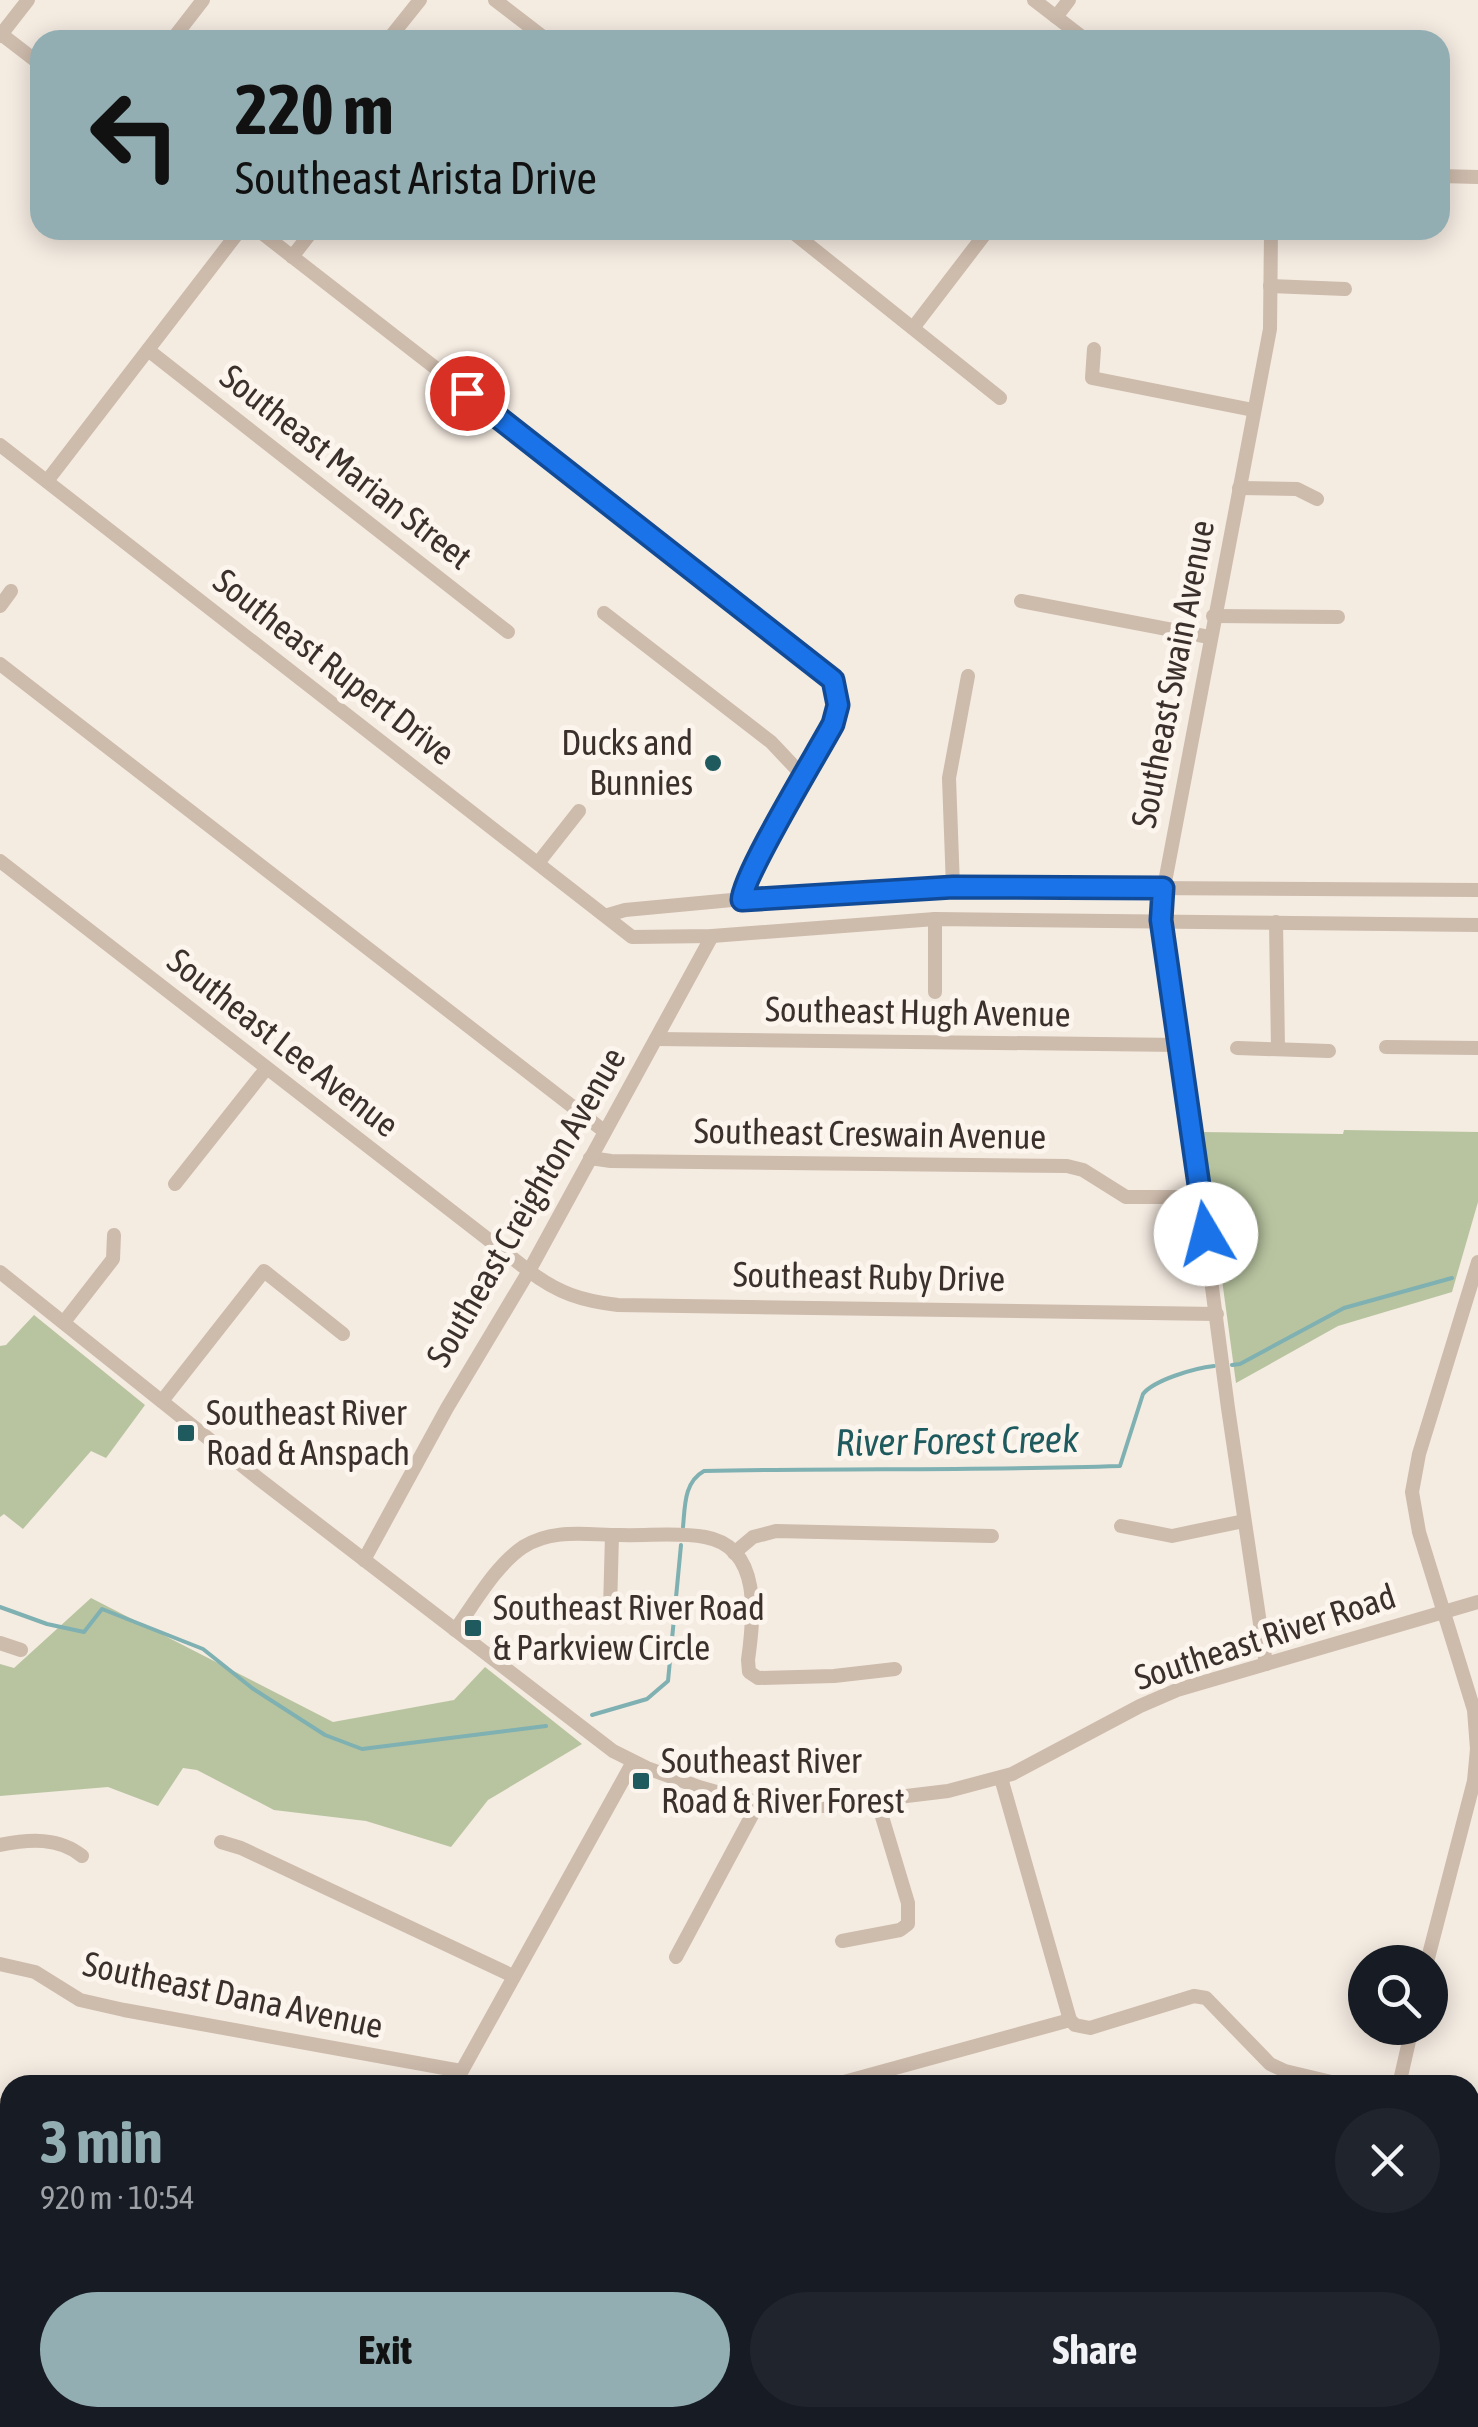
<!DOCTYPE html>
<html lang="en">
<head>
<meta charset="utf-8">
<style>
	:root { --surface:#171b24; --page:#20242c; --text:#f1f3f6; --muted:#9ea1a6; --accent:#92aeb2 }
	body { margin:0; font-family:"Asap Condensed",sans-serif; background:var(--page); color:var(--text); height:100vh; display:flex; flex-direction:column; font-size:38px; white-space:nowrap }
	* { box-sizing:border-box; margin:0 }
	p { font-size:32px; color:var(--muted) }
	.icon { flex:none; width:55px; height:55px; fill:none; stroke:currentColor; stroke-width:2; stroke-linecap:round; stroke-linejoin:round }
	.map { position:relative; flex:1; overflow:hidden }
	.details { position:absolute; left:0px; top:2075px; width:1480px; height:352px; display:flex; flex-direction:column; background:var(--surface); border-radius:30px 30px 0 0; box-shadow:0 5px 25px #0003 }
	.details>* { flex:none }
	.guide { position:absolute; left:30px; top:30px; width:1420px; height:210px; border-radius:30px; box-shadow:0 5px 25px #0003; background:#92aeb2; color:#111; overflow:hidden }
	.tools { position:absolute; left:1348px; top:1945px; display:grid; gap:20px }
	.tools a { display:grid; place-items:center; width:100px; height:100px; border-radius:50%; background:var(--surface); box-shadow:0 5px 25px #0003; font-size:50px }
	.pin { position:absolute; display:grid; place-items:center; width:85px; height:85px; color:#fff; margin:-42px; border:5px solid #fff; border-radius:50%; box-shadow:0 2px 10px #0007 }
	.me { position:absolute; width:110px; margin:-55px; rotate:352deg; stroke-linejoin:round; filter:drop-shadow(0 0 8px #0008) }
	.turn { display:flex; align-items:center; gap:35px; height:210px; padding:0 40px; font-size:45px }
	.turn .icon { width:130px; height:130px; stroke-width:2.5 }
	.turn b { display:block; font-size:70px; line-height:85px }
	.round { display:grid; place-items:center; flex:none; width:105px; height:105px; border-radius:52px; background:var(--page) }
	.summary { display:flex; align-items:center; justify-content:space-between; height:170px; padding:0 40px }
	h1 { font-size:60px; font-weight:700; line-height:75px; color:var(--accent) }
	.primary-button { display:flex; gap:20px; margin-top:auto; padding:20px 40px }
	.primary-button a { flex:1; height:115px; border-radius:60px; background:var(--accent); color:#111; font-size:40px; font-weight:700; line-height:115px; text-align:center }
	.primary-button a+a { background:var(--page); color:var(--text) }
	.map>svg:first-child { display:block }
</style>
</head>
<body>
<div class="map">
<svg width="1478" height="2427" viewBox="0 0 1478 2427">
	<rect width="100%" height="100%" fill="#f4ebe1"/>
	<!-- green -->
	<g fill="#b8c4a0">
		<polygon points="1344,1130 1478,1132 1478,1202 1452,1292 1338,1326 1236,1383 1202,1132 1343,1134"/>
		<polygon points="34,1315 145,1405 106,1458 91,1451 23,1529 4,1514 0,1517 0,1346 6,1345"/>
		<polygon points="91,1598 333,1722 454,1700 485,1667 582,1744 488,1800 451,1847 366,1821 274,1810 197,1770 183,1768 158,1806 108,1787 0,1796 0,1664 14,1668"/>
	</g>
	<!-- water -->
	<polygon fill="#7fb0b2" points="1470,2322 1478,2323 1478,2427 752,2427 766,2418 1470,2418"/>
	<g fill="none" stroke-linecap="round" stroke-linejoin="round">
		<!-- stream -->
		<g stroke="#7fb0b2" stroke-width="4">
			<polyline points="1232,1365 1240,1364 1344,1308 1452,1278"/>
			<path d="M683,1527C685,1506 684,1482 704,1471C843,1468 981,1471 1120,1466L1143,1394C1154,1380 1195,1368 1214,1366"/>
			<polyline points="0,1607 47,1624 84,1632 102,1609 203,1649 252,1688 325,1735 362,1749 546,1726"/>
			<polyline points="592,1715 647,1699 668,1681 681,1545"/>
		</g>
		<!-- minor -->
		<g stroke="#cdbbac" stroke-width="14">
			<polyline points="495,0 547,40"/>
			<polyline points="1034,0 1086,40"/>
			<polyline points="1056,17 1069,0"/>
			<polyline points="1,34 40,64"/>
			<polyline points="0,36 28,0"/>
			<polyline points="172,40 203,0"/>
			<polyline points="388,40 420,0"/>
			<polyline points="1440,176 1478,177"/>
			<polyline points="258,230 829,674 838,696 833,723 742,892 742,900"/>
			<polyline points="790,230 1000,398"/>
			<polyline points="292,257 313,230"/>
			<polyline points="1270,286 1345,289"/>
			<polyline points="913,328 988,230"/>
			<polyline points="1094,349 1092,378 1253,410"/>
			<polyline points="148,350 508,632"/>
			<polyline points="0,445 632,937 712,936 935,919 1478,925"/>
			<polyline points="47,481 240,230"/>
			<polyline points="1239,488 1297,489 1317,499"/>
			<polyline points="1021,601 1209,637"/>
			<polyline points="0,606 11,591"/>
			<polyline points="604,613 771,742 804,777"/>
			<polyline points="1213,616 1338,617"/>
			<polyline points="0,664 604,1131"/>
			<path d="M0,861L529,1271C558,1293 582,1301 618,1305L1217,1314"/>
			<polyline points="538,863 579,811"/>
			<polyline points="953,887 949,778 968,676"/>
			<polyline points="608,915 625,910 732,900 953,887 1478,890"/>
			<polyline points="1276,922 1278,1049"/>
			<polyline points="935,992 935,919"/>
			<polyline points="656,1039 1180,1045"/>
			<polyline points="1386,1047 1478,1048"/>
			<polyline points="1237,1048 1329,1051"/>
			<polyline points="590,1158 611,1161 1067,1166 1083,1170 1126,1197 1201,1197"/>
			<polyline points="175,1184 266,1069"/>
			<polyline points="0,1272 259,1479 613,1751 647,1768 699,1787 741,1799 786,1806 823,1806 948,1791 1012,1774 1140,1706 1177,1690 1478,1602"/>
			<polyline points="64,1322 113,1259 114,1235"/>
			<polyline points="162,1401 264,1271 343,1334"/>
			<polyline points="1121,1526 1172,1536 1244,1521"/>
			<polyline points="734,1553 753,1537 776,1531 992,1536"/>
			<polyline points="364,1560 447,1408 529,1271 712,936"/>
			<polyline points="610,1609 612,1535"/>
			<path d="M455,1630C475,1603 495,1566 523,1547C553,1528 587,1535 620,1535C648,1536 678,1532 705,1537C762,1547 754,1617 748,1660L749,1672L758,1678L834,1676L895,1669"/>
			<polyline points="0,1643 21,1650"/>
			<polyline points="1266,1664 1228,1408 1161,903 1270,329 1271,230"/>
			<polyline points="1001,1778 1070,2020 1075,2025 1090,2028 1194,1996 1206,1998 1270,2064 1285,2071 1344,2085"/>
			<polyline points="221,1842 241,1848 513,1976"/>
			<path d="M0,1845C29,1839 59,1837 82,1856"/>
			<polyline points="842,1941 900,1930 908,1924 908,1903 877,1800"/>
			<polyline points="676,1957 759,1802"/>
			<polyline points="1427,1962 1474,1781 1477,1749 1474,1710 1419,1532 1412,1492 1419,1454 1478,1262"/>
			<polyline points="0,1964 35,1972 80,2000 124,2010 461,2071"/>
			<polyline points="454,2085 633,1762"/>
			<polyline points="833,2085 1070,2020"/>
			<polyline points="1399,2085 1412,2028"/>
			<polyline points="0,2105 10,2113"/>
			<polyline points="0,2306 10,2306"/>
		</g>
	</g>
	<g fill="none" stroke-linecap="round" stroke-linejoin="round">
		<!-- route casing -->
		<g stroke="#114b97" stroke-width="25">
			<path id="route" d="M467,393L833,680L838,705L833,724C818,752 741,878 742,900L953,887L1163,888L1161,920L1206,1234"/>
		</g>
		<!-- route -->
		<use href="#route" stroke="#1a73e8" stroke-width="18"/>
	</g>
	<!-- markers -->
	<g fill="#1f5a5e" stroke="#fbf5ee" stroke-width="4">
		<circle cx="713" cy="763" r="10"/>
		<rect x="176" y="1423" width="20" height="20" rx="5"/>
		<rect x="463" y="1618" width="20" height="20" rx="5"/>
		<rect x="631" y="1771" width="20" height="20" rx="5"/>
	</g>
	<g text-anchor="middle" stroke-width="10" stroke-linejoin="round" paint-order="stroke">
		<!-- street labels -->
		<g font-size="35" fill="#3b302b" stroke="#fbf5ee">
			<text transform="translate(346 467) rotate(38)" y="12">Southeast Marian Street</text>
			<text transform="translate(334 667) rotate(38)" y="12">Southeast Rupert Drive</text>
			<text transform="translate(1173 674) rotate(-79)" y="12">Southeast Swain Avenue</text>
			<text transform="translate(918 1012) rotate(1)" y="12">Southeast Hugh Avenue</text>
			<text transform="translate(283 1043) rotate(38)" y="12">Southeast Lee Avenue</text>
			<text transform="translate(870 1134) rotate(1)" y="12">Southeast Creswain Avenue</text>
			<text transform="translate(526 1207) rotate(-60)" y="12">Southeast Creighton Avenue</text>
			<text transform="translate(869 1277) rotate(1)" y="12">Southeast Ruby Drive</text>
			<text transform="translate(1265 1637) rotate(-18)" y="12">Southeast River Road</text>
			<text transform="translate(233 1995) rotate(12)" y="12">Southeast Dana Avenue</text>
		</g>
		<!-- poi labels -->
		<g font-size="35" fill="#3b302b" stroke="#fbf5ee" text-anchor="start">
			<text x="693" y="755" text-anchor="end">Ducks and<tspan x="693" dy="40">Bunnies</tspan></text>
			<text x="206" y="1425">Southeast River<tspan x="206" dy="40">Road &amp; Anspach</tspan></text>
			<text x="493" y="1620">Southeast River Road<tspan x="493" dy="40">&amp; Parkview Circle</tspan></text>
			<text x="661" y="1773">Southeast River<tspan x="661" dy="40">Road &amp; River Forest</tspan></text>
		</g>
		<!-- water labels -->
		<g font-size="38" font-style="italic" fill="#1f5a5e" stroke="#fbf5ee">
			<text transform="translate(957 1441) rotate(-1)" y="13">River Forest Creek</text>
		</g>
	</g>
</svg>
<div class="tools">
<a><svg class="icon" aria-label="search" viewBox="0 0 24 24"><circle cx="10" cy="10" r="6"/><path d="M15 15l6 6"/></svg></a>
</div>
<div class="pin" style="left:467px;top:393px;background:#d93025"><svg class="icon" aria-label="arrive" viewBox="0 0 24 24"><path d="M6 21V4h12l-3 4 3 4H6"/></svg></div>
<svg class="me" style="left:1206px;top:1234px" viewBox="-20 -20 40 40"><circle r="19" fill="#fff"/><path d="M0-13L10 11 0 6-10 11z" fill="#1a73e8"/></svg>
<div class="guide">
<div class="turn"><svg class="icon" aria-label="left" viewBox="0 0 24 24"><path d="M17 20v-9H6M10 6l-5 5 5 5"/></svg><div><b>220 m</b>Southeast Arista Drive</div></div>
</div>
<section class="details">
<div class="summary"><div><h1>3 min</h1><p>920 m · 10:54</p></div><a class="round"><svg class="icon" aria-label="close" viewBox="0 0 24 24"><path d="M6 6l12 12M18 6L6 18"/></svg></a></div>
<div class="primary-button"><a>Exit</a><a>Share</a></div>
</section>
</div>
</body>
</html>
